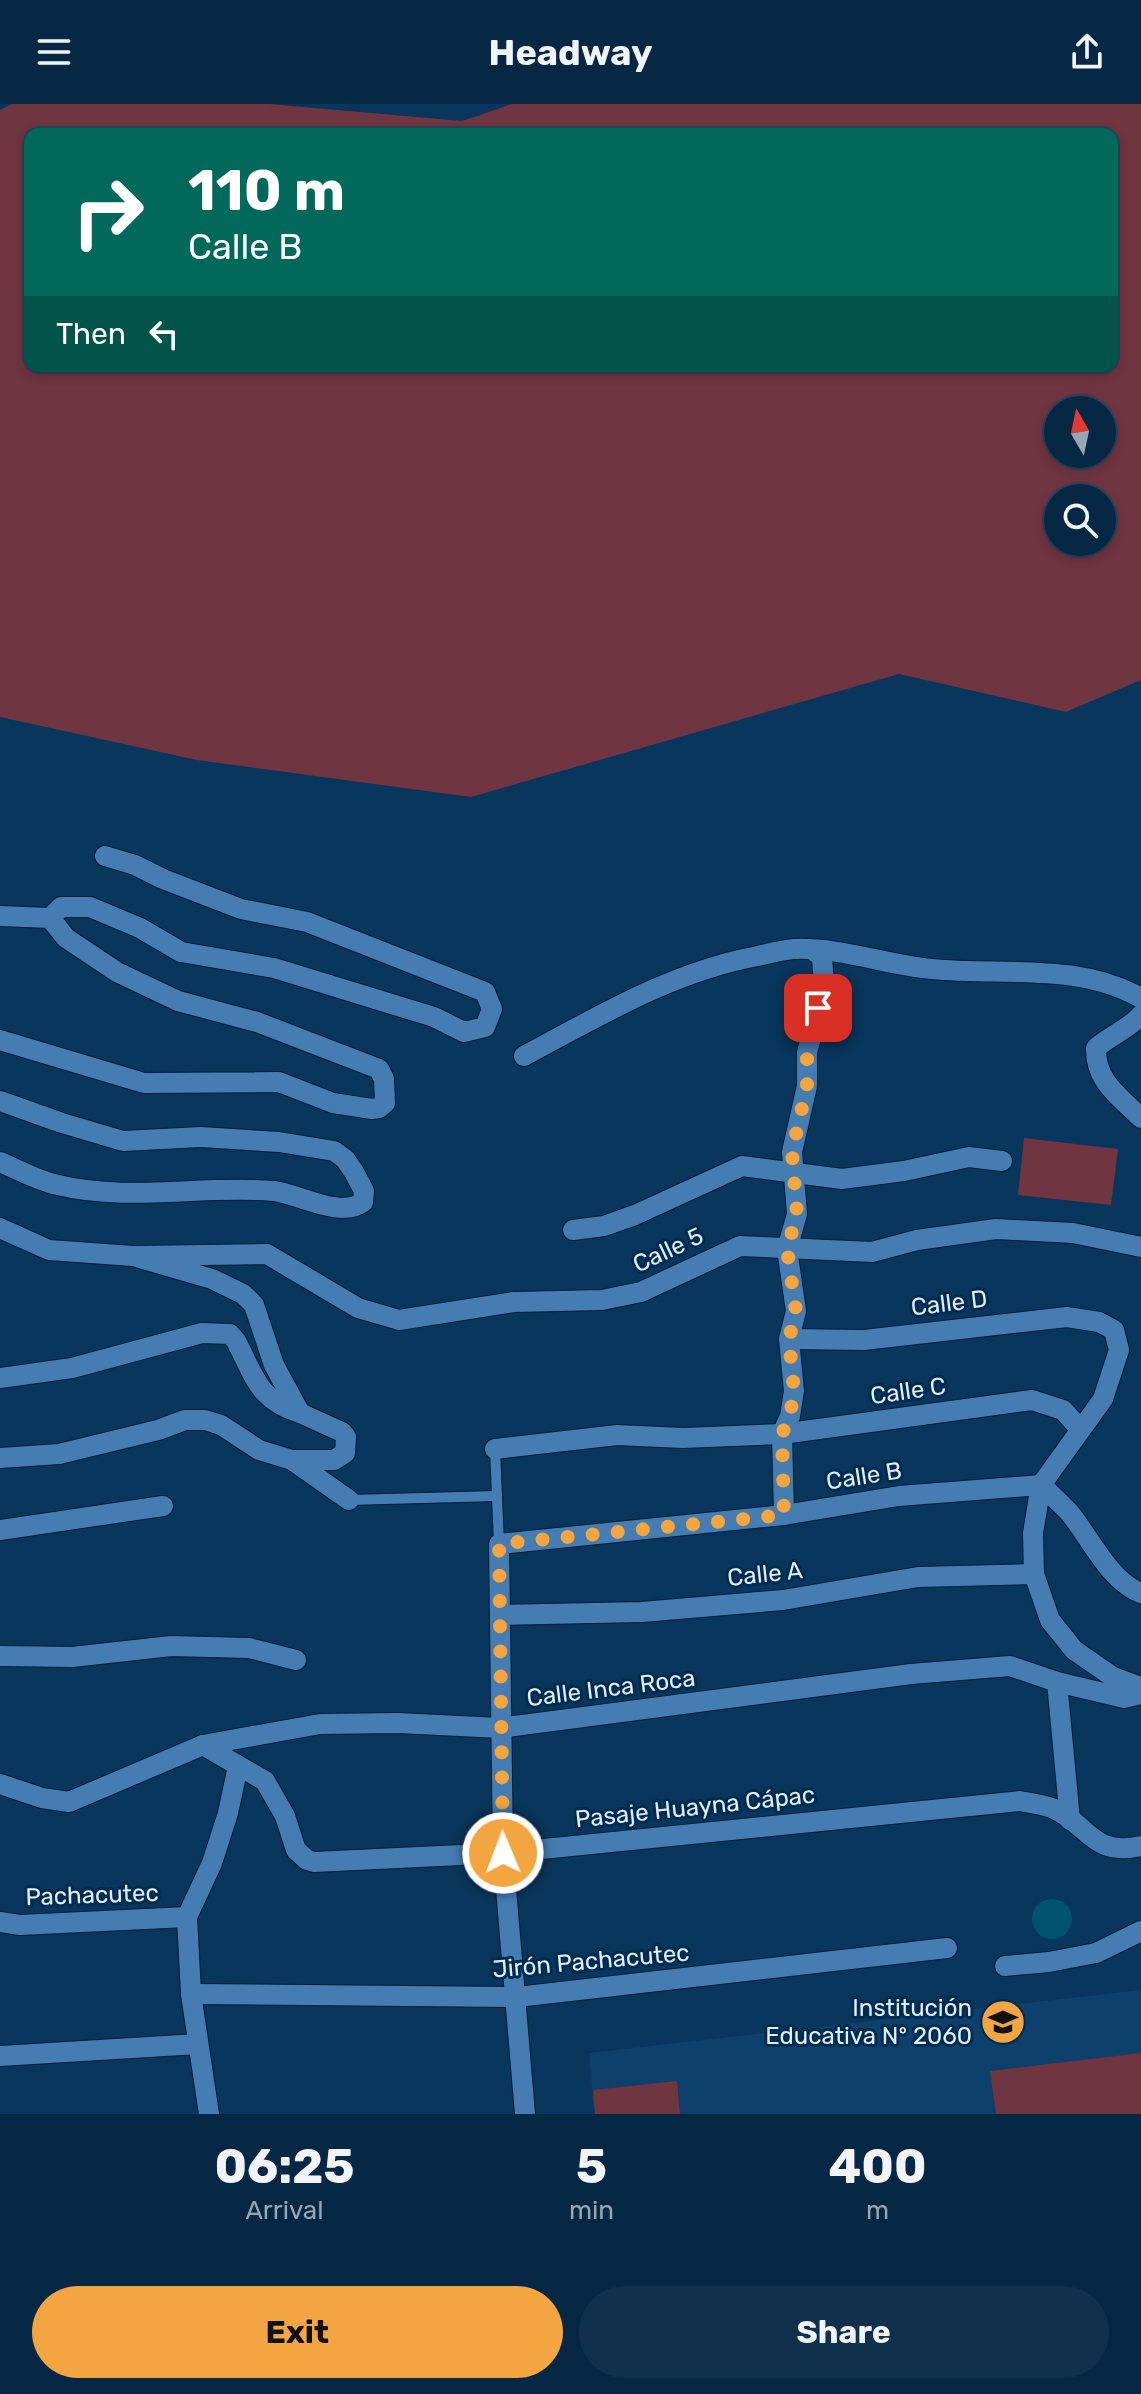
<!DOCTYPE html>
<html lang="en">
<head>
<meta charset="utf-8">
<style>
	:root { --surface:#072845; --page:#10304c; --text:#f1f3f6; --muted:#98a6b3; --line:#28445e; --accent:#f2a541 }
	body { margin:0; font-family:Rubik,sans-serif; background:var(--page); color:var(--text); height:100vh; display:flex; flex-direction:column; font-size:30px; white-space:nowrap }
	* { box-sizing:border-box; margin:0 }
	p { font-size:26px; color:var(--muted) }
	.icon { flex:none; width:44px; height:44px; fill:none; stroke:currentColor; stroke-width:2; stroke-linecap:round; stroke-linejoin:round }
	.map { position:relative; height:2010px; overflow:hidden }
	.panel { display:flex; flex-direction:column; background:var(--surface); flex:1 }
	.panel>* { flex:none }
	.hud { position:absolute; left:24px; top:24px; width:1094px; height:244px; border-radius:16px; box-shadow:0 4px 12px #0003,0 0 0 2px var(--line); background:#00695c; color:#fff; overflow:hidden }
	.needle { width:52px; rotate:351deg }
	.controls { position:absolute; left:1044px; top:292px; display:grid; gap:16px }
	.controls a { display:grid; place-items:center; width:72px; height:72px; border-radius:50%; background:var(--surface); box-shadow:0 4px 12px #0003,0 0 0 2px var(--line); font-size:40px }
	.pin { position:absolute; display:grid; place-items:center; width:68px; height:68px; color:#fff; margin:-34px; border-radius:16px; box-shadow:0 4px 12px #0006 }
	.me { position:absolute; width:88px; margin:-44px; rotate:359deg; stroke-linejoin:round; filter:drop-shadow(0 0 6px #0008) }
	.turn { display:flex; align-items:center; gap:28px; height:168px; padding:0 32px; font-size:36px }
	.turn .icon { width:104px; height:104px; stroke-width:2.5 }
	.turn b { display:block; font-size:56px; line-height:68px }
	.then { display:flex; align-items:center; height:76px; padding:0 32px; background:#0003; gap:16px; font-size:30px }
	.eta { display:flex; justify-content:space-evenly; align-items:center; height:136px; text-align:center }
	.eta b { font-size:48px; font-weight:700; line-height:56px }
	.action { display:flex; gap:16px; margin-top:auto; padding:16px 32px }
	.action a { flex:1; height:92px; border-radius:48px; background:var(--accent); color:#111; font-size:32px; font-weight:700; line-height:92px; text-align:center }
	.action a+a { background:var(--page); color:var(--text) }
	header { display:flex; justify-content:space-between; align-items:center; height:104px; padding:0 32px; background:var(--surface); font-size:36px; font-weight:700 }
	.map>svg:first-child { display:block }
</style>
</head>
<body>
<header><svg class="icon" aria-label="menu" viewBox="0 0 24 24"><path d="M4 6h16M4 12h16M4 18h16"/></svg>Headway<svg class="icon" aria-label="share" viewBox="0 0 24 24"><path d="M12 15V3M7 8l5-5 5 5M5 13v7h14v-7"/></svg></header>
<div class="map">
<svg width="1141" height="2010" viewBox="0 0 1141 2010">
	<rect width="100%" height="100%" fill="#09365c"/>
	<!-- built -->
	<polygon fill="#0d416b" points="1141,1886 1141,2010 594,2010 589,1949"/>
	<!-- green -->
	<g fill="#6f3540" fill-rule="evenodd">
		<path d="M12,0H269L462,17L512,0H1141V576L1066,608L899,570L471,693L197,656L0,613V6ZM1112,30V262H30V30ZM1102,306V350H1058V306ZM1102,394V438H1058V394Z"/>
		<polygon points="1024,1034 1118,1045 1111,1101 1018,1091"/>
		<polygon points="1141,1949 1141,2010 996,2010 990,1967"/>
		<polygon points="677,1977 680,2010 595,2010 593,1986"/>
	</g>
	<!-- building -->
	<circle fill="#00536f" cx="1052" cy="1815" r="20"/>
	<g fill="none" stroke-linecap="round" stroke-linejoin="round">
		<!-- lane casing -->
		<g stroke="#011d37" stroke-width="12">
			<g id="lane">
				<polyline points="495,1345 499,1440"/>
				<polyline points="349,1396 497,1392"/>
			</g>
		</g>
		<!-- street casing -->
		<g stroke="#011d37" stroke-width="22">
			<g id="street">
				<polyline points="0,812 50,814 66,834 117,868 178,897 257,918 379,965 384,975 385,999 379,1004 372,1005 333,999 279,978 144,979 0,936"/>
				<polyline points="50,814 61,803 90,803 140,824 181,848 274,864 434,913 464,928 485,923 492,905 485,888 307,818 241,805 163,775 135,761 105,752"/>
				<path d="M1141,911C1133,922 1108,933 1096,944C1095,977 1119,992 1141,1014"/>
				<path d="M524,952C599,912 674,867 758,852C770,849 782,846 794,845C841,843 886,861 932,865C1002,872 1078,858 1141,894"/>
				<path d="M0,997L62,1019L123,1037L201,1033L279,1038L334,1047L345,1055L354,1068L364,1087L363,1098C341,1115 299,1090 274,1087C202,1081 128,1098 58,1081C38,1077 19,1066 0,1058"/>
				<polyline points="0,1124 49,1146 133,1152 212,1175 243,1190 254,1201 274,1261 300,1309 342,1328 346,1333 345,1349 334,1356 292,1356 259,1346 221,1321 205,1316 185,1316 158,1326 59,1350 0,1354"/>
				<polyline points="573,1126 604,1122 635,1111 742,1062 842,1075 904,1067 969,1053 1002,1057"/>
				<polyline points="133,1152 267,1150 358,1204 399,1216 514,1198 602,1196 641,1188 740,1142 872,1148 917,1136 996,1125 1073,1129 1141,1143"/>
				<polyline points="789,1235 864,1236 1067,1213 1099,1218 1114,1226 1119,1246 1103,1295 1041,1381 1033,1429 1034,1470 1050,1516 1074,1546 1113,1573 1141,1583"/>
				<path d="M0,1274L72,1264L202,1229L230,1230L236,1237C255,1273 258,1296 300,1309"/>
				<polyline points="495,1345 617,1331 683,1334 782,1330 1032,1296 1063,1306 1080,1325"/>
				<polyline points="292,1356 349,1396"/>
				<polyline points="784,1411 782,1330 790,1312 794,1287 789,1235 796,1207 787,1145 797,1110 792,1048 807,982 807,949 824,881 822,853 813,846"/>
				<polyline points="0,1426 163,1402"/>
				<polyline points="501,1511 642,1508 783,1496 918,1473 1034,1470"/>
				<polyline points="0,1552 72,1553 171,1542 249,1544 296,1556"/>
				<polyline points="1057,1578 1070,1716"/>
				<path d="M203,1641L265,1677L285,1712L296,1746L307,1756L314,1758L503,1749L1020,1697C1030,1699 1042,1700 1052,1704C1089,1720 1091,1753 1141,1742"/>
				<polyline points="0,1680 42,1694 69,1698 203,1641 320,1620 398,1619 500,1624 911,1570 1010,1562 1057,1578 1124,1594 1141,1590"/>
				<polyline points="0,1818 20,1821 187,1813"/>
				<polyline points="1005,1862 1049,1858 1096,1849 1141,1827"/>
				<polyline points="191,1890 517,1893 947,1844"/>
				<polyline points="0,1952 198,1940"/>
				<polyline points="209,2010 191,1890 187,1813 212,1759 228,1709 238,1662"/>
				<path d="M525,2010L503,1749L499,1440L784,1411L899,1392L1041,1381C1051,1390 1060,1399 1069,1408C1089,1432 1110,1478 1141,1489"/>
			</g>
		</g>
		<!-- lane -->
		<use href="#lane" stroke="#457db3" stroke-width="10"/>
		<!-- street -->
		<use href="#street" stroke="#457db3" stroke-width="20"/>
	</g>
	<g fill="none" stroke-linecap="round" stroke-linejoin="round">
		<!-- route -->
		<polyline stroke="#f2a541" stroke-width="14" stroke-dasharray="0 25.2" points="503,1749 499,1440 784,1411 782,1330 790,1312 794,1287 789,1235 796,1207 787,1145 797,1110 792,1048 807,982 807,949 818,904"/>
	</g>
	<!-- icons -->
	<defs>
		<g id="school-disc" transform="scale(2.3)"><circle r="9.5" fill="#f2a541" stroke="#002c51"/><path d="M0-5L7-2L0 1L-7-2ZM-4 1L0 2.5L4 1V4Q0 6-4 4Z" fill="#111"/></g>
	</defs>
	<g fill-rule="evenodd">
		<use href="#school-disc" x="1003" y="1918"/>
	</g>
	<g text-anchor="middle" stroke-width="6" stroke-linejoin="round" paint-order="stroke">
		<!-- street labels -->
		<g font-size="24" fill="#e1edf9" stroke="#002c51">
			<text transform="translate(668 1146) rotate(-25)" y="8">Calle 5</text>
			<text transform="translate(949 1199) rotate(-7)" y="8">Calle D</text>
			<text transform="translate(908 1287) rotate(-8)" y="8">Calle C</text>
			<text transform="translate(864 1372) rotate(-9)" y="8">Calle B</text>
			<text transform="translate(765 1470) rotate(-6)" y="8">Calle A</text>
			<text transform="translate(611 1584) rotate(-7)" y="8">Calle Inca Roca</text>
			<text transform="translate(695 1703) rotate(-6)" y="8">Pasaje Huayna Cápac</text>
			<text transform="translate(92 1791) rotate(-2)" y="8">Pachacutec</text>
			<text transform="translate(591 1857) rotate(-5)" y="8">Jirón Pachacutec</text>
		</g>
		<!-- poi labels -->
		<g font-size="24" fill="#e1edf9" stroke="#002c51" text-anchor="end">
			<text x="972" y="1912">Institución<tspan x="972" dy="28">Educativa Nº 2060</tspan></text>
		</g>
	</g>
</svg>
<div class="controls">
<a><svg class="needle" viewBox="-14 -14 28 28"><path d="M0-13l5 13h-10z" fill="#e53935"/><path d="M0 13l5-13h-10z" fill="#98a6b3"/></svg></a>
<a><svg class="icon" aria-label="search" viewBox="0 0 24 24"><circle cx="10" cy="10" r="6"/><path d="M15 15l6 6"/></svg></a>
</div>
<div class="pin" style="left:818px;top:904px;background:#d93025"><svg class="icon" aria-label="arrive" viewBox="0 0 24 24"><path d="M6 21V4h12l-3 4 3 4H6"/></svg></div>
<svg class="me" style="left:503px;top:1749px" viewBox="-20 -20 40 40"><circle r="17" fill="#f2a541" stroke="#fff" stroke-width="3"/><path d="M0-11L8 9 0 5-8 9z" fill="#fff"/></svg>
<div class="hud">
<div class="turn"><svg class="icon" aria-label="right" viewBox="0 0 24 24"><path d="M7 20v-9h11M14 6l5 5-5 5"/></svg><div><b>110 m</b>Calle B</div></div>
<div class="then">Then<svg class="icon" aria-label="left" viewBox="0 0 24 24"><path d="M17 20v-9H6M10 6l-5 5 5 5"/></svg></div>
</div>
</div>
<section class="panel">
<div class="eta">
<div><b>06:25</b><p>Arrival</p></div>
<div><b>5</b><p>min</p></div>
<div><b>400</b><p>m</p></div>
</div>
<div class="action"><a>Exit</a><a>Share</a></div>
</section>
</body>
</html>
